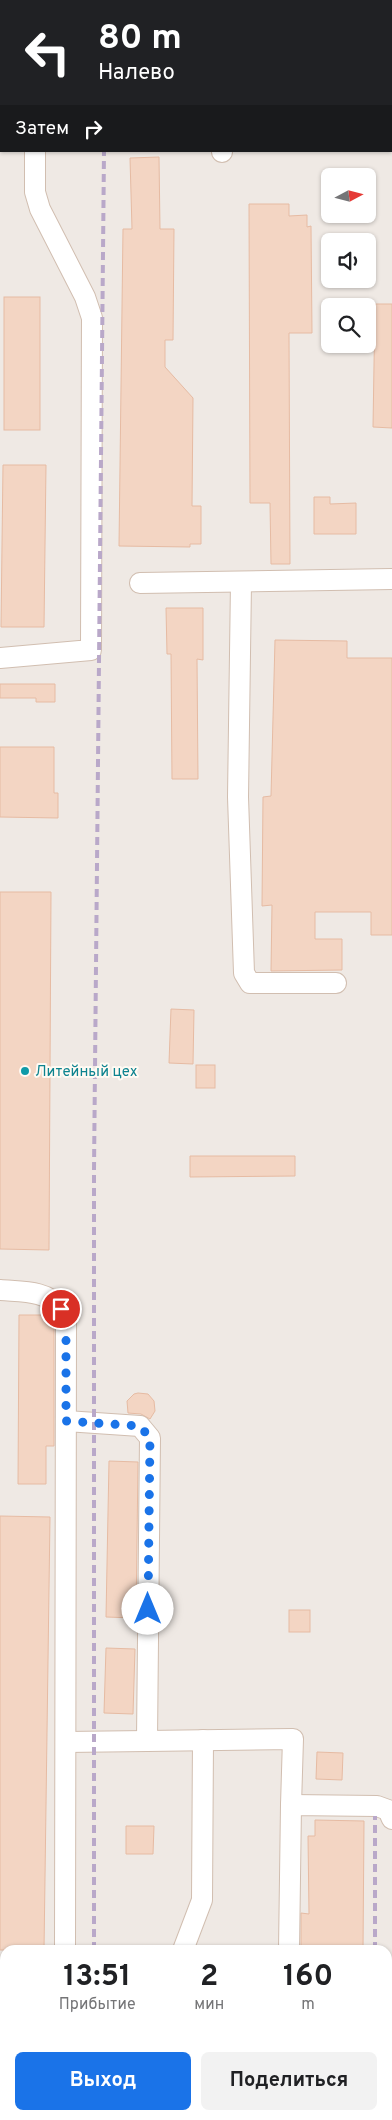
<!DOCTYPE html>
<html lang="ru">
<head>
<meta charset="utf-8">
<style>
	:root { --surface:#fff; --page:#f2f2f2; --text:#202124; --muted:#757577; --accent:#1a73e8 }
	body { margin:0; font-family:Overpass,sans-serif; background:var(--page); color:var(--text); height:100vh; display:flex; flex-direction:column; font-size:19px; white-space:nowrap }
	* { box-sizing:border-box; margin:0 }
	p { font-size:16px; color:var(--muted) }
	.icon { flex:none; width:28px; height:28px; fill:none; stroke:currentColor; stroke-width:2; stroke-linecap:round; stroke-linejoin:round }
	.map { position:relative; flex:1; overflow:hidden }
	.side { position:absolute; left:0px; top:1945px; width:392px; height:175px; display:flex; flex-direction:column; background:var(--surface); border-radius:15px 15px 0 0; box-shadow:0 1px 4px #0004 }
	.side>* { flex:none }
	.banner { position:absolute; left:0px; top:0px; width:392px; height:152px; box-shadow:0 1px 4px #0004; background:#202124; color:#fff; overflow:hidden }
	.needle { width:32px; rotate:83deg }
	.buttons { position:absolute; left:321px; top:168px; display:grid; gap:10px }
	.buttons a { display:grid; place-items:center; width:55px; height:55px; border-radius:8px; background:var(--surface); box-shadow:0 1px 4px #0004; font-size:25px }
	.pin { position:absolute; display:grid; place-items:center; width:42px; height:42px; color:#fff; margin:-21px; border:2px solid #fff; border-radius:50%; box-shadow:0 1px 5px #0007 }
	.me { position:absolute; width:55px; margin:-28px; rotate:0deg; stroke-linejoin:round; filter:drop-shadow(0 0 4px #0008) }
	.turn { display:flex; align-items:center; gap:18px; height:105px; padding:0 15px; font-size:22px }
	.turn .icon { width:65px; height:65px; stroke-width:2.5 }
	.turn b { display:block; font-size:35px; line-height:42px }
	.then { display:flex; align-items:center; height:48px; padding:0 15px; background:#0003; gap:10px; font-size:19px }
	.eta { display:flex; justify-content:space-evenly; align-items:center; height:85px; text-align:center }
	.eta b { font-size:30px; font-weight:700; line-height:35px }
	.primary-button { display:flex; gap:10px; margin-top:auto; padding:10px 15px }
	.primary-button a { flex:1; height:58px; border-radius:8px; background:var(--accent); color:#fff; font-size:20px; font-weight:700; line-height:58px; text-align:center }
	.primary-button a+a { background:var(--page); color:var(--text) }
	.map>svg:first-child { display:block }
</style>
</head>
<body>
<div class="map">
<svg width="392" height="2120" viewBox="0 0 392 2120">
	<rect width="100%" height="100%" fill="#fdf6ec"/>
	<!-- industrial -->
	<path fill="#efe9e4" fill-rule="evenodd" d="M0,0H392V2120H0ZM1,1H391V151H1ZM330,176H368V214H330ZM330,241H368V279H330ZM330,306H368V344H330ZM5,1950H388V2115H5Z"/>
	<!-- building -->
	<g fill="#f3d5c3" stroke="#e6bba3">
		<polygon points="159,157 160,229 174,229 173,340 165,340 165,367 193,398 192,506 201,506 201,544 190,544 190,547 119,546 123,229 132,229 130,158"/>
		<polygon points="249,204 289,204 289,216 307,215 307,227 311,226 312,333 289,333 290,564 271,564 270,503 250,503"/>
		<rect x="4" y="297" width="36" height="133"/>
		<polygon points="375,304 392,304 392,428 373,427"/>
		<polygon points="3,465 46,465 44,627 1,627"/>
		<polygon points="314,497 330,497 330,504 356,503 356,534 314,534"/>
		<polygon points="166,608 203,608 203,660 197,659 198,779 172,779 171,654 167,654"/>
		<polygon points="275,640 347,641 347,658 392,658 392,935 371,935 371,912 315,912 315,939 342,939 342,970 271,971 272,905 262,906 263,797 271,796"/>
		<polygon points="0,684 55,684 55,702 36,702 36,698 0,698"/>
		<polygon points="0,747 54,747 54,793 58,793 58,818 0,817"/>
		<polygon points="0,892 51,892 49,1250 0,1249"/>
		<polygon points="171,1009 194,1010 193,1064 169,1063"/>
		<rect x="196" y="1065" width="19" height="23"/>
		<polygon points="190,1156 295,1156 295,1176 190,1177"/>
		<polygon points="19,1315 50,1315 54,1324 54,1446 46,1446 46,1484 18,1484"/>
		<polygon points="138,1393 148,1394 154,1401 155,1411 150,1419 141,1414 128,1413 127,1401 134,1394"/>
		<polygon points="109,1461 138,1462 136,1618 106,1617"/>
		<polygon points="0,1516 50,1517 44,1950 0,1950"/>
		<rect x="289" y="1610" width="21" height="22"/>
		<polygon points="106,1648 135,1649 133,1714 104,1713"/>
		<polygon points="317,1752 343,1753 342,1780 316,1779"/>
		<polygon points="315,1820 364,1821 363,1950 301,1950 301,1913 309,1914 308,1836 315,1836"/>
		<polygon points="126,1826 154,1826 153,1854 126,1854"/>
	</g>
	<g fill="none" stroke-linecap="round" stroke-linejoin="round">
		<!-- minor casing -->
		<g stroke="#d1beb0" stroke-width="22">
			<g id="minor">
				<polyline points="34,0 34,1"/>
				<polyline points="208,0 208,1"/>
				<polyline points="360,1 360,0"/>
				<polyline points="391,87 392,86"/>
				<polyline points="391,108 392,110"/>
				<polyline points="222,151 222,152"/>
				<polyline points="241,582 238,797 244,973 250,983 336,983"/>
				<polyline points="140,583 392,579"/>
				<polyline points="0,658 91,650 92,318 85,297 40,209 35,192 35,151"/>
				<path d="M0,1290C20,1292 48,1290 60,1308C63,1312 65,1319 66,1323L65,1950"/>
				<polyline points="66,1421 140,1426 150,1438 147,1741 293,1739 291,1805"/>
				<polyline points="66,1742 147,1741"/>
				<polyline points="183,1950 202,1900 203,1740"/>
				<polyline points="289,1950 291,1805 377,1806 388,1810 392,1819"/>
				<polyline points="0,2022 5,2022"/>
				<polyline points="64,2120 64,2115"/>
				<polyline points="170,2120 170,2115"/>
				<polyline points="287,2120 287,2115"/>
			</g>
		</g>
		<!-- minor -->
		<use href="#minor" stroke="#fff" stroke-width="20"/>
		<!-- rail -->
		<g stroke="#b9a8c9" stroke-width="4" stroke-dasharray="8 5" stroke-linecap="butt">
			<polyline points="105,1 105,0"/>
			<polyline points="94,1950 94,1170 104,151"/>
			<polyline points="375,1950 375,1816"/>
			<polyline points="95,2115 95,2120"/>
			<polyline points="374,2120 374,2115"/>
		</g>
	</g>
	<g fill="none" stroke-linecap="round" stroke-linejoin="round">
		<!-- route -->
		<polyline stroke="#1a73e8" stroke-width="9" stroke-dasharray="0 16.2" points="61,1309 66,1324 66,1421 140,1426 150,1438 148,1609"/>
	</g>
	<!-- markers -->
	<circle fill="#0f9aa8" stroke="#fffaf3" stroke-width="2" cx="25" cy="1071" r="5"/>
	<g text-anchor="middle" stroke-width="4" stroke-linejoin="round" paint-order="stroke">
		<!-- culture labels -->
		<g font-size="15" fill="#0d838f" stroke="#fffaf3" text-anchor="start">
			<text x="35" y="1076">Литейный цех</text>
		</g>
	</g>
</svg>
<div class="buttons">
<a><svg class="needle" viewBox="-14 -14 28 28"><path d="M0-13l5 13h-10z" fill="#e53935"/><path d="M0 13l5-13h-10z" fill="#757577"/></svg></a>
<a><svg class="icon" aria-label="sound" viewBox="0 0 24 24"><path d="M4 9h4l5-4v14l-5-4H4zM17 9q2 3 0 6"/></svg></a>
<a><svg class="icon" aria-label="search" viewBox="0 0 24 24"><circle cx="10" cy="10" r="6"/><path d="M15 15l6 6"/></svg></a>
</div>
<div class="pin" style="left:61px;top:1309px;background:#d93025"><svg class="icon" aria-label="arrive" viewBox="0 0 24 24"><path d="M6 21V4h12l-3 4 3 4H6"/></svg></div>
<svg class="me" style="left:148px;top:1609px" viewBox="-20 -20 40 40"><circle r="19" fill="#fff"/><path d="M0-13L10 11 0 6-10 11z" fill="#1a73e8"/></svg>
<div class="banner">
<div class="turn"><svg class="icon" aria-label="left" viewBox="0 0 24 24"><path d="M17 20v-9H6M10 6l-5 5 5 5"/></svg><div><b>80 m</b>Налево</div></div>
<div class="then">Затем<svg class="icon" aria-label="right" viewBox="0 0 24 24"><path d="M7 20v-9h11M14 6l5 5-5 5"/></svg></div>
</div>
<section class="side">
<div class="eta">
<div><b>13:51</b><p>Прибытие</p></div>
<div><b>2</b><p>мин</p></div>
<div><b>160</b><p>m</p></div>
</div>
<div class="primary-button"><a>Выход</a><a>Поделиться</a></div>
</section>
</div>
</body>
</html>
